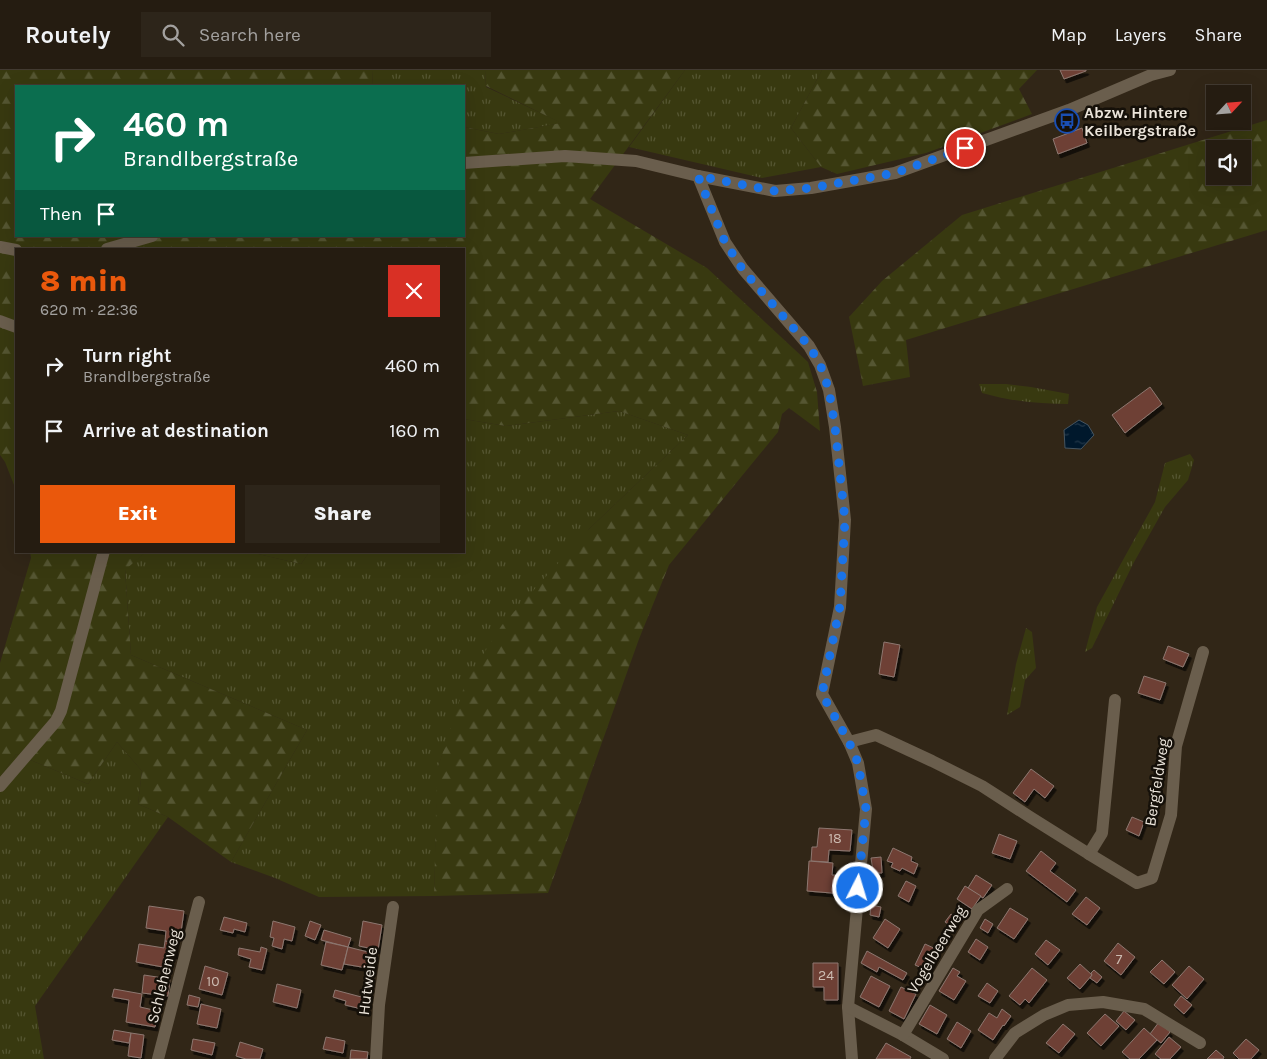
<!DOCTYPE html>
<html lang="en">
<head>
<meta charset="utf-8">
<style>
	:root { --surface:#251c11; --page:#2d251a; --text:#f1f3f6; --muted:#a3a19f; --line:#423a31; --accent:#ea580c }
	body { margin:0; font-family:Karla,sans-serif; background:var(--page); color:var(--text); height:100vh; display:flex; flex-direction:column; font-size:19px; white-space:nowrap }
	* { box-sizing:border-box; margin:0 }
	p { font-size:16px; color:var(--muted) }
	.icon { flex:none; width:28px; height:28px; fill:none; stroke:currentColor; stroke-width:2; stroke-linecap:round; stroke-linejoin:round }
	.map { position:relative; flex:1; overflow:hidden }
	.sheet { position:absolute; left:15px; top:178px; width:450px; height:305px; display:flex; flex-direction:column; background:var(--surface); border-radius:0px; box-shadow:0 5px 20px #0002,0 0 0 1px var(--line) }
	.sheet>* { flex:none }
	.top-card { position:absolute; left:15px; top:15px; width:450px; height:152px; border-radius:0px; box-shadow:0 5px 20px #0002,0 0 0 1px var(--line); background:#0b6e4f; color:#fff; overflow:hidden }
	.needle { width:32px; rotate:64deg }
	.fabs { position:absolute; left:1206px; top:15px; display:grid; gap:10px }
	.fabs a { display:grid; place-items:center; width:45px; height:45px; border-radius:0px; background:var(--surface); box-shadow:0 5px 20px #0002,0 0 0 1px var(--line); font-size:25px }
	.pin { position:absolute; display:grid; place-items:center; width:42px; height:42px; color:#fff; margin:-21px; border:2px solid #fff; border-radius:50%; box-shadow:0 1px 5px #0007 }
	.me { position:absolute; width:55px; margin:-28px; rotate:5deg; stroke-linejoin:round; filter:drop-shadow(0 0 4px #0008) }
	.turn { display:flex; align-items:center; gap:18px; height:105px; padding:0 25px; font-size:22px }
	.turn .icon { width:65px; height:65px; stroke-width:2.5 }
	.turn b { display:block; font-size:35px; line-height:42px }
	.then { display:flex; align-items:center; height:48px; padding:0 25px; background:#0003; gap:10px; font-size:19px }
	.round { display:grid; place-items:center; flex:none; width:52px; height:52px; border-radius:0px; background:var(--page) }
	.headline { display:flex; align-items:center; justify-content:space-between; height:85px; padding:0 25px }
	h1 { font-size:30px; font-weight:800; line-height:38px; color:var(--accent) }
	.button { display:flex; gap:10px; margin-top:auto; padding:10px 25px }
	.button a { flex:1; height:58px; border-radius:0px; background:var(--accent); color:#fff; font-size:20px; font-weight:800; line-height:58px; text-align:center }
	.button a+a { background:var(--page); color:var(--text) }
	ul { padding:0; list-style:none }
	li { display:flex; align-items:center; gap:15px; height:65px; padding:0 25px }
	li div { flex:1 }
	li b { display:block; font-size:19px }
	li em { font-style:normal }
	header { display:flex; align-items:center; gap:30px; box-sizing:border-box; height:70px; padding:0 25px; background:var(--surface); border-bottom:1px solid var(--line) }
	header strong { font-size:24px }
	nav { display:flex; gap:28px; margin-inline-start:auto; font-size:18px }
	.search { width:350px; height:45px; background:var(--page); display:flex; align-items:center; gap:12px; box-sizing:border-box; padding:0 18px; border-radius:0px; color:var(--muted); font-size:19px }
	.map>svg:first-child { display:block }
</style>
</head>
<body>
<header>
<strong>Routely</strong>
<div class="search"><svg class="icon" aria-label="search" viewBox="0 0 24 24"><circle cx="10" cy="10" r="6"/><path d="M15 15l6 6"/></svg>Search here</div>
<nav><a>Map</a><a>Layers</a><a>Share</a></nav>
</header>
<div class="map">
<svg width="1267" height="989" viewBox="0 0 1267 989">
	<defs>
		<pattern id="grass-tufts" width="24" height="20" patternUnits="userSpaceOnUse" patternTransform="scale(1.25)"><rect width="24" height="20" fill="#383910"/><path d="M3 7l-1-3M5 7V3M7 7l1-3M15 17l-1-3M17 17v-4M19 17l1-3" fill="none" stroke="#555632"/></pattern>
		<pattern id="forest-firs" width="22" height="20" patternUnits="userSpaceOnUse" patternTransform="scale(1.25)"><rect width="22" height="20" fill="#383910"/><path d="M5 1l3.5 6h-7zM16 11l3.5 6h-7z" fill="#555632"/></pattern>
		<pattern id="water-ripples" width="26" height="14" patternUnits="userSpaceOnUse" patternTransform="scale(1.25)"><rect width="26" height="14" fill="#00182c"/><path d="M2 4q2-2 4 0t4 0M15 11q2-2 4 0t4 0" fill="none" stroke="#25394a"/></pattern>
		<filter id="shadow"><feDropShadow dx="2.5" dy="4" stdDeviation="0" flood-color="#0009"/></filter>
	</defs>
	<rect width="100%" height="100%" fill="#312617"/>
	<!-- grass -->
	<g fill="url(#grass-tufts)">
		<polygon points="373,0 485,0 486,17 562,53 499,64 464,57 464,16 372,16"/>
		<polygon points="685,0 822,0 791,58 821,97 762,108 629,77"/>
		<path d="M979,314H1006L1031,317L1069,324L1068,334C1039,334 1010,331 982,323Z"/>
		<polygon points="619,341 688,365 589,459 446,674 438,697 434,826 319,827 275,808 231,792 307,660 131,585 125,499 147,481 246,481 301,494 310,481 464,481 464,349 506,356"/>
		<polygon points="1190,384 1194,390 1188,410 1165,437 1133,494 1092,578 1085,582 1097,537 1155,432 1165,393"/>
		<polygon points="1026,558 1032,562 1036,598 1025,610 1020,637 1007,645 1016,594"/>
		<polygon points="117,672 142,701 138,734 168,747 35,936 44,989 0,989 0,707 16,684 88,714"/>
	</g>
	<!-- forest -->
	<g fill="url(#forest-firs)" fill-rule="evenodd">
		<polygon points="0,0 373,0 372,16 16,16 16,166 464,166 464,57 499,64 561,53 486,16 485,0 685,0 590,129 707,198 808,292 817,322 820,361 789,338 782,344 778,362 669,495 639,569 548,823 434,826 437,700 466,611 502,555 589,459 688,365 619,341 506,356 464,349 464,179 16,179 16,420 5,392 0,385"/>
		<polygon points="822,0 1037,0 1019,19 1032,44 926,83 837,104 821,97 791,58"/>
		<path d="M1267,50V160L906,270L910,307L863,316L849,247L882,211L962,145ZM1215,79H1242V106H1215Z"/>
		<polygon points="30,481 147,481 125,500 131,585 307,660 231,792 168,747 138,734 142,701 117,672 88,714 16,684 0,707 0,593 31,488"/>
		<polygon points="246,481 310,481 301,494"/>
	</g>
	<!-- water -->
	<polygon fill="url(#water-ripples)" stroke="#465560" points="1079,350 1088,355 1094,365 1081,379 1065,378 1064,360"/>
	<!-- building -->
	<g fill="#6e4135" stroke="#8d7770" filter="url(#shadow)">
		<polygon points="1060,0 1086,0 1086,1 1064,9"/>
		<polygon points="1082,58 1087,73 1058,84 1053,69"/>
		<polygon points="1150,317 1162,334 1125,363 1112,345"/>
		<polygon points="884,572 900,575 894,607 879,604"/>
		<polygon points="1168,576 1189,584 1183,597 1163,589"/>
		<polygon points="1144,606 1166,613 1160,630 1138,623"/>
		<polygon points="1031,699 1054,716 1045,728 1034,719 1025,732 1013,723"/>
		<polygon points="1132,747 1144,752 1139,766 1126,760"/>
		<polygon points="819,758 852,760 850,781 829,780 828,792 811,791 812,777 817,777"/>
		<polygon points="999,764 1017,771 1010,789 992,783"/>
		<polygon points="893,778 912,787 911,791 918,794 914,804 902,798 900,801 891,797 893,793 887,791"/>
		<polygon points="1041,781 1056,793 1050,801 1076,820 1067,832 1026,801"/>
		<polygon points="881,787 882,803 877,803 878,815 869,816 867,802 873,801 871,788"/>
		<polygon points="809,791 833,793 832,805 846,806 844,824 807,821"/>
		<polygon points="976,805 992,815 983,828 968,818"/>
		<polygon points="906,811 916,816 909,832 898,826"/>
		<polygon points="965,816 981,826 972,839 957,829"/>
		<polygon points="1086,827 1100,838 1087,855 1072,844"/>
		<polygon points="871,835 881,837 879,847 870,845"/>
		<polygon points="149,836 184,841 181,862 177,862 176,873 165,871 166,861 146,858"/>
		<polygon points="1010,838 1028,849 1014,869 997,858"/>
		<polygon points="951,844 958,849 953,857 945,852"/>
		<polygon points="224,847 247,853 245,862 234,859 233,863 220,860"/>
		<polygon points="885,849 900,859 888,878 873,868"/>
		<polygon points="985,849 993,854 988,863 980,858"/>
		<polygon points="273,851 295,857 292,871 284,869 282,879 272,876 274,868 270,867"/>
		<polygon points="310,851 321,855 315,870 305,866"/>
		<polygon points="363,851 382,855 378,880 359,876"/>
		<polygon points="324,860 351,868 348,877 321,870"/>
		<polygon points="976,869 988,877 980,890 968,882"/>
		<polygon points="1046,870 1060,880 1048,895 1035,884"/>
		<polygon points="165,871 176,873 175,885 170,884 168,898 136,892 139,874 164,878"/>
		<polygon points="326,872 348,877 342,900 321,895"/>
		<polygon points="1118,873 1135,887 1121,905 1104,891"/>
		<polygon points="925,874 938,880 929,901 915,895"/>
		<polygon points="261,877 267,879 262,900 249,897 251,889 238,885 239,878 260,882"/>
		<polygon points="348,877 376,884 373,899 344,894"/>
		<polygon points="867,881 907,903 903,910 879,897 877,902 861,893"/>
		<polygon points="1162,890 1175,902 1164,914 1150,902"/>
		<polygon points="813,893 838,893 838,930 824,930 824,917 813,917"/>
		<polygon points="1080,894 1092,905 1080,919 1067,908"/>
		<polygon points="205,896 228,903 222,925 199,919"/>
		<polygon points="1189,896 1204,909 1187,929 1172,915"/>
		<polygon points="953,898 960,902 957,906 966,911 954,930 939,921"/>
		<polygon points="1032,898 1047,910 1029,933 1025,929 1020,935 1009,926"/>
		<polygon points="1094,900 1102,907 1097,913 1090,908 1092,905 1091,903"/>
		<polygon points="144,905 170,909 168,926 142,923"/>
		<polygon points="871,906 890,916 879,937 860,927"/>
		<polygon points="987,913 998,921 990,933 978,926"/>
		<polygon points="277,914 301,920 297,938 273,932"/>
		<polygon points="901,917 916,924 904,949 889,941"/>
		<polygon points="114,919 142,924 140,937 158,941 155,957 126,952 129,930 112,927"/>
		<polygon points="335,920 369,929 366,940 345,935 346,931 333,927"/>
		<polygon points="189,925 200,928 198,937 187,935"/>
		<polygon points="1181,926 1192,935 1184,944 1174,935"/>
		<polygon points="201,934 221,939 217,958 197,954"/>
		<polygon points="930,935 947,945 937,964 919,954"/>
		<polygon points="1002,939 1011,946 1004,956 1003,955 993,970 978,960 989,943 997,948"/>
		<polygon points="1124,941 1135,950 1126,960 1116,951"/>
		<polygon points="1105,944 1119,956 1101,976 1087,963"/>
		<polygon points="957,952 971,961 961,978 947,969"/>
		<polygon points="1159,952 1170,962 1161,973 1150,964"/>
		<polygon points="1063,954 1075,964 1059,983 1046,973"/>
		<polygon points="1144,958 1157,970 1139,989 1130,989 1122,982"/>
		<polygon points="114,960 131,963 129,973 112,970"/>
		<polygon points="131,963 144,965 141,988 128,986"/>
		<polygon points="326,967 345,971 343,983 323,979"/>
		<polygon points="1169,967 1181,977 1170,989 1161,989 1155,984"/>
		<polygon points="193,969 215,973 212,985 191,980"/>
		<polygon points="1246,969 1259,980 1251,989 1239,989 1233,983"/>
		<polygon points="240,972 263,979 260,989 246,989 236,986"/>
		<polygon points="886,973 911,987 910,989 876,989"/>
		<polygon points="351,980 368,982 367,989 350,989"/>
		<polygon points="1216,980 1224,987 1223,989 1207,989"/>
	</g>
	<g fill="none" stroke-linecap="round" stroke-linejoin="round">
		<!-- street -->
		<g stroke="#6a5e4d" stroke-width="12">
			<polyline points="464,93 565,86 636,91 698,106 775,121 811,118 895,103 1069,40 1151,5 1170,0"/>
			<polyline points="698,106 725,172 743,199 809,276 820,295 829,320 835,357 845,450 840,537 822,624 849,672 858,693 866,739 848,937 852,989"/>
			<polyline points="0,177 16,180"/>
			<polyline points="107,179 152,166"/>
			<polyline points="0,251 16,257"/>
			<polyline points="849,672 876,665 932,691 982,716 1030,747 1089,784 1102,763 1115,630"/>
			<polyline points="0,716 56,651 61,641 104,481"/>
			<polyline points="1089,784 1137,813 1152,808 1171,745 1176,676 1203,582"/>
			<polyline points="848,937 903,965 943,989"/>
			<polyline points="903,965 978,840 1007,819"/>
			<polyline points="158,989 199,832"/>
			<polyline points="376,989 379,935 393,837"/>
			<polyline points="995,989 1015,963 1044,945 1068,935 1103,932 1144,939 1200,973"/>
		</g>
	</g>
	<g fill="none" stroke-linecap="round" stroke-linejoin="round">
		<!-- route -->
		<polyline stroke="#1a73e8" stroke-width="9" stroke-dasharray="0 16.2" points="858,818 866,739 858,693 849,672 822,624 840,536 845,450 835,357 829,320 820,294 809,276 743,200 725,172 698,106 775,121 811,118 895,103 965,78"/>
	</g>
	<!-- icons -->
	<defs>
		<g id="bus-ring" transform="scale(1.25)"><circle r="9.5" fill="#151009" stroke="#1a4fb4" stroke-width="1.5"/><path d="M-5-6H5V4H4V6H2V4H-2V6H-4V4H-5ZM-3.5-4V0h7V-4ZM-3.5 1.2v1.5H-2V1.2ZM2 1.2v1.5H3.5V1.2Z" fill="#1a4fb4"/></g>
	</defs>
	<g fill-rule="evenodd">
		<use href="#bus-ring" x="1067" y="51"/>
	</g>
	<g text-anchor="middle" stroke-width="5" stroke-linejoin="round" paint-order="stroke">
		<!-- number labels -->
		<g font-size="14" fill="#ccbbb1">
			<text x="835" y="773">18</text>
			<text x="1119" y="894">7</text>
			<text x="826" y="910">24</text>
			<text x="213" y="916">10</text>
		</g>
		<!-- poi labels -->
		<g font-size="16" font-weight="bold" fill="#ebe4da" stroke="#151009" text-anchor="start">
			<text x="1084" y="48">Abzw. Hintere<tspan x="1084" dy="18">Keilbergstraße</tspan></text>
		</g>
		<!-- street labels -->
		<g font-size="16" fill="#ebe4da" stroke="#151009">
			<text transform="translate(1156 712) rotate(-81)" y="6">Bergfeldweg</text>
			<text transform="translate(936 879) rotate(-59)" y="6">Vogelbeerweg</text>
			<text transform="translate(163 906) rotate(-76)" y="6">Schlehenweg</text>
			<text transform="translate(367 911) rotate(-83)" y="6">Hutweide</text>
		</g>
	</g>
</svg>
<div class="fabs">
<a><svg class="needle" viewBox="-14 -14 28 28"><path d="M0-13l5 13h-10z" fill="#e53935"/><path d="M0 13l5-13h-10z" fill="#a3a19f"/></svg></a>
<a><svg class="icon" aria-label="sound" viewBox="0 0 24 24"><path d="M4 9h4l5-4v14l-5-4H4zM17 9q2 3 0 6"/></svg></a>
</div>
<div class="pin" style="left:965px;top:78px;background:#d93025"><svg class="icon" aria-label="arrive" viewBox="0 0 24 24"><path d="M6 21V4h12l-3 4 3 4H6"/></svg></div>
<svg class="me" style="left:858px;top:818px" viewBox="-20 -20 40 40"><circle r="17" fill="#1a73e8" stroke="#fff" stroke-width="3"/><path d="M0-11L8 9 0 5-8 9z" fill="#fff"/></svg>
<div class="top-card">
<div class="turn"><svg class="icon" aria-label="right" viewBox="0 0 24 24"><path d="M7 20v-9h11M14 6l5 5-5 5"/></svg><div><b>460 m</b>Brandlbergstraße</div></div>
<div class="then">Then<svg class="icon" aria-label="arrive" viewBox="0 0 24 24"><path d="M6 21V4h12l-3 4 3 4H6"/></svg></div>
</div>
<section class="sheet">
<div class="headline"><div><h1>8 min</h1><p>620 m · 22:36</p></div><a class="round" style="background:#d93025;color:#fff"><svg class="icon" aria-label="close" viewBox="0 0 24 24"><path d="M6 6l12 12M18 6L6 18"/></svg></a></div>
<ul>
<li><svg class="icon" aria-label="right" viewBox="0 0 24 24"><path d="M7 20v-9h11M14 6l5 5-5 5"/></svg><div><b>Turn right</b><p>Brandlbergstraße</p></div><em>460 m</em></li>
<li><svg class="icon" aria-label="arrive" viewBox="0 0 24 24"><path d="M6 21V4h12l-3 4 3 4H6"/></svg><div><b>Arrive at destination</b></div><em>160 m</em></li>
</ul>
<div class="button"><a>Exit</a><a>Share</a></div>
</section>
</div>
</body>
</html>
